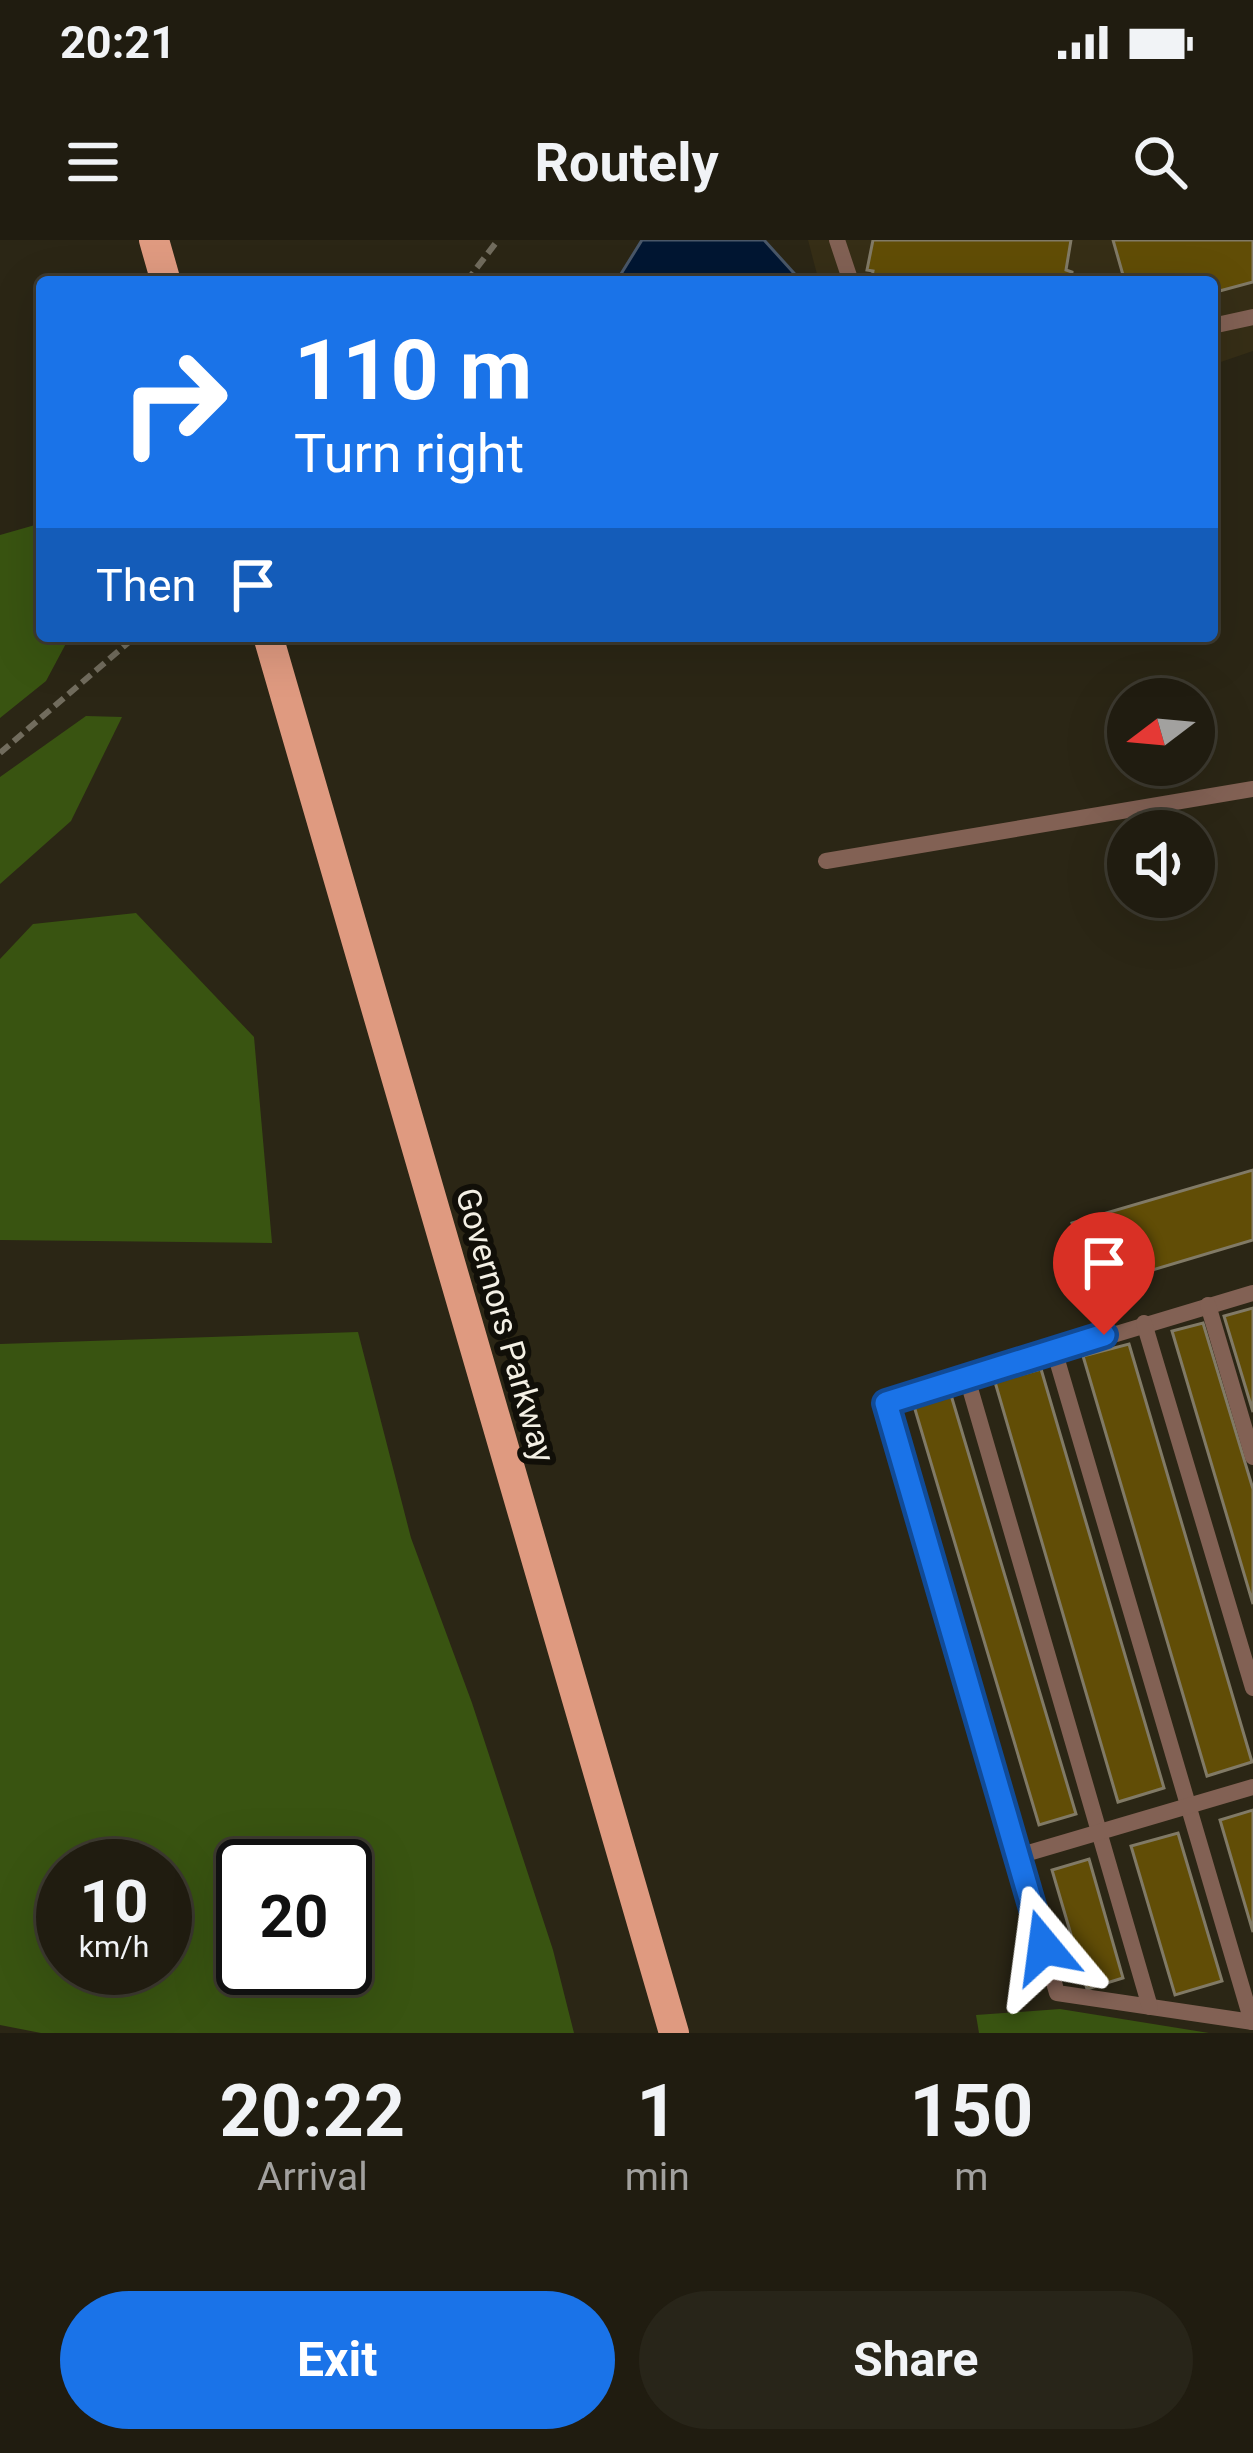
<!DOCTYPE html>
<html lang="en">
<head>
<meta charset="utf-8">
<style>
	:root { --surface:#201c10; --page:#282519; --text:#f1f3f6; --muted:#a2a19f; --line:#3d3a30; --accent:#1a73e8 }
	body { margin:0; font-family:Roboto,sans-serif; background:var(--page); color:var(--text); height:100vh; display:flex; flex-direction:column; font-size:45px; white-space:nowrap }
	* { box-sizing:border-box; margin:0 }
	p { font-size:39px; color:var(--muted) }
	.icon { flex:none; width:66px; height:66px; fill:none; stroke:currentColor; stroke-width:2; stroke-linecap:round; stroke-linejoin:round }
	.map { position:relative; height:1793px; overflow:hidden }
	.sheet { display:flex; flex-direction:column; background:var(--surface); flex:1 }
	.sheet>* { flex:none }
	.hud { position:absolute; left:36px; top:36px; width:1182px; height:366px; border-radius:12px; box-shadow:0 12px 48px #0002,0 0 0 3px var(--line); background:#1a73e8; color:#fff; overflow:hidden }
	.needle { width:78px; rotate:254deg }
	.tools { position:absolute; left:1107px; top:438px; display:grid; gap:24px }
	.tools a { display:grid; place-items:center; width:108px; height:108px; border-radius:50%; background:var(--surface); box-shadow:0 12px 48px #0002,0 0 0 3px var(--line); font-size:60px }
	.speed { position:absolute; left:36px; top:1599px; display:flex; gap:24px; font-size:60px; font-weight:700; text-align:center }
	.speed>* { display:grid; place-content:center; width:156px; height:156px; border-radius:50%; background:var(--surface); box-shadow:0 12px 48px #0002,0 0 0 3px var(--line); line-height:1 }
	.speed small { font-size:30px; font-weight:400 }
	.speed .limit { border:6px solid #111; border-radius:18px; background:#fff; color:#111 }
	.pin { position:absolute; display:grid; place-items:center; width:102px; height:102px; color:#fff; margin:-123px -51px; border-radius:50% 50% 50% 0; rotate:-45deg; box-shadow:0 0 12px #0007 }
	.pin .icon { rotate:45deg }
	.me { position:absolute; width:132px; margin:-66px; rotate:344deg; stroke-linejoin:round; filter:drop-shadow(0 0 9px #0008) }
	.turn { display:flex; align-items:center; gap:42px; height:252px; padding:0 60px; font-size:54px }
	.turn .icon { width:156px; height:156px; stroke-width:2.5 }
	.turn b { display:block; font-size:84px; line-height:102px }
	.then { display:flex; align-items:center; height:114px; padding:0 60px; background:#0003; gap:24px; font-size:45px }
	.eta { display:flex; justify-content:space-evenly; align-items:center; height:204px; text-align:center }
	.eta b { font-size:72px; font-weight:700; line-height:84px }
	.action { display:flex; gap:24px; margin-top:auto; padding:24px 60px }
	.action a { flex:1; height:138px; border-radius:72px; background:var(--accent); color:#fff; font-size:48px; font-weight:700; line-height:138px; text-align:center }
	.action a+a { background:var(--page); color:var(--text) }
	.status { display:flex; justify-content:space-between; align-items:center; height:84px; padding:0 60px; background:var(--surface); direction:ltr }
	.status svg { height:33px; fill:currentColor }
	header { display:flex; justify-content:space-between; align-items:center; height:156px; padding:0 60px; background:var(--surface); font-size:54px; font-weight:700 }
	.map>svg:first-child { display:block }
</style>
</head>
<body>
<div class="status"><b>20:21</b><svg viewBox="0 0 49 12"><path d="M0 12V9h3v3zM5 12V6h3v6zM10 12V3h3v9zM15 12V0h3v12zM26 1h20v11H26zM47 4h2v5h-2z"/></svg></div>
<header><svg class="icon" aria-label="menu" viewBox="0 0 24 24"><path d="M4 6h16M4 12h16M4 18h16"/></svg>Routely<svg class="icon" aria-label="search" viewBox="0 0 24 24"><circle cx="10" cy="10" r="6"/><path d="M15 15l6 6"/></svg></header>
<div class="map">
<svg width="1253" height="1793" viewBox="0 0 1253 1793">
	<rect width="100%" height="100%" fill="#2b2615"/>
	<!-- built -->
	<polygon fill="#362e16" points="808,0 1253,0 1253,111 1212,125 1212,42 819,42"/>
	<!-- green -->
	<g fill="#395411" fill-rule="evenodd">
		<polygon points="42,283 42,396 70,396 46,441 0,478 0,295"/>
		<polygon points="86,476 122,477 71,581 0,644 0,537"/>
		<polygon points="136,673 254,797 272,1003 0,1000 0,719 33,684"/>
		<path d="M358,1092L411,1298L472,1463L553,1710L574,1793H41L0,1785V1104ZM63,1626H165V1728H63ZM243,1626H345V1728H243Z"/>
		<polygon points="1060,1769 1209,1793 979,1793 976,1775"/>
	</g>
	<!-- water -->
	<polygon fill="#001632" stroke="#495768" stroke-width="3" points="642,0 764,0 802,42 616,42"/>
	<!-- building -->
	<g fill="#614d06" stroke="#817a66" stroke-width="3">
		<polygon points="873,0 1071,0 1066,30 1072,32 1071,42 871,42 873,31 867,30"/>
		<polygon points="1113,0 1253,0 1253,42 1212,53 1212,42 1125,42"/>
		<polygon points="1253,930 1253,1000 1092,1048 1072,983"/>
		<polygon points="1253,1068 1253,1172 1224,1076"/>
		<polygon points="1203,1083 1253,1249 1253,1364 1172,1091"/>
		<polygon points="1129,1104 1252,1522 1207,1536 1083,1116"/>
		<polygon points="1041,1129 1164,1548 1118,1562 995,1142"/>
		<polygon points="951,1155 1076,1574 1039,1585 914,1166"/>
		<polygon points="1253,1570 1253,1692 1220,1580"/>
		<polygon points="1178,1593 1222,1741 1175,1755 1131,1606"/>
		<polygon points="1089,1619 1123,1738 1087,1749 1052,1630"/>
	</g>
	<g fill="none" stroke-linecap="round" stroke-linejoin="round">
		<!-- path -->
		<g stroke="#716c5d" stroke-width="6" stroke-dasharray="12 6" stroke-linecap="butt">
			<polyline points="466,42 498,0"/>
			<polyline points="0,513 136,396"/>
		</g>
		<!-- lane -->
		<g stroke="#826154" stroke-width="16">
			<polyline points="837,0 851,42"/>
			<polyline points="1212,86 1253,77"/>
			<polyline points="826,621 1253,549"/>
			<polyline points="1253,1053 886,1163 1057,1753 1253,1782"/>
			<polyline points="1208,1065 1253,1217"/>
			<polyline points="1144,1083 1253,1448"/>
			<polyline points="1054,1110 1252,1782"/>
			<polyline points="967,1138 1150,1767"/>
			<polyline points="1018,1616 1253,1547"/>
		</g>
		<!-- primary -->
		<g stroke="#df9a80" stroke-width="30">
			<polyline points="154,0 166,42"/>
			<polyline points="268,396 674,1793"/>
		</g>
	</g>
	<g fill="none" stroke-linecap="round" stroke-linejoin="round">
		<!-- route casing -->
		<g stroke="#114b97" stroke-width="30">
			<polyline id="route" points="1044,1707 886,1163 1104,1095"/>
		</g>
		<!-- route -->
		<use href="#route" stroke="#1a73e8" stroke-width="21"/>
	</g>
	<g text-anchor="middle" stroke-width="12" stroke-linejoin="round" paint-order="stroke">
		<!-- street labels -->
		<g font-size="33" fill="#f4f0e5" stroke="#110f08">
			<text transform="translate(506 1085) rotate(74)" y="12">Governors Parkway</text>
		</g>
	</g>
</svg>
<div class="tools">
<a><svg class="needle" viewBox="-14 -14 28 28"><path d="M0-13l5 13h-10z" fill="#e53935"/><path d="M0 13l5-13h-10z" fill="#a2a19f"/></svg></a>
<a><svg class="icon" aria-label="sound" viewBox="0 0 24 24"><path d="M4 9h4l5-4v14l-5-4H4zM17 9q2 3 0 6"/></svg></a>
</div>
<div class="speed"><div>10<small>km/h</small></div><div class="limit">20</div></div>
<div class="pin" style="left:1104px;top:1095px;background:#d93025"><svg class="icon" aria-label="arrive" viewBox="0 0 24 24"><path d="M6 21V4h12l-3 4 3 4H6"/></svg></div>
<svg class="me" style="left:1044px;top:1707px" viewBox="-20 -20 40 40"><path d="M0-17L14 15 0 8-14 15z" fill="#1a73e8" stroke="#fff" stroke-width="4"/></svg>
<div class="hud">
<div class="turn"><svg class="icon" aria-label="right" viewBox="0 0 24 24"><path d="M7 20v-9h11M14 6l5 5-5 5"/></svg><div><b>110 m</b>Turn right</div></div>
<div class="then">Then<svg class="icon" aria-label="arrive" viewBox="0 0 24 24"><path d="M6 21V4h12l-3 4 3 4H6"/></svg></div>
</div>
</div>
<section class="sheet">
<div class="eta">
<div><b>20:22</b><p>Arrival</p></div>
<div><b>1</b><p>min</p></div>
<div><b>150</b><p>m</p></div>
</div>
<div class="action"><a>Exit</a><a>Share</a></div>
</section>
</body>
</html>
